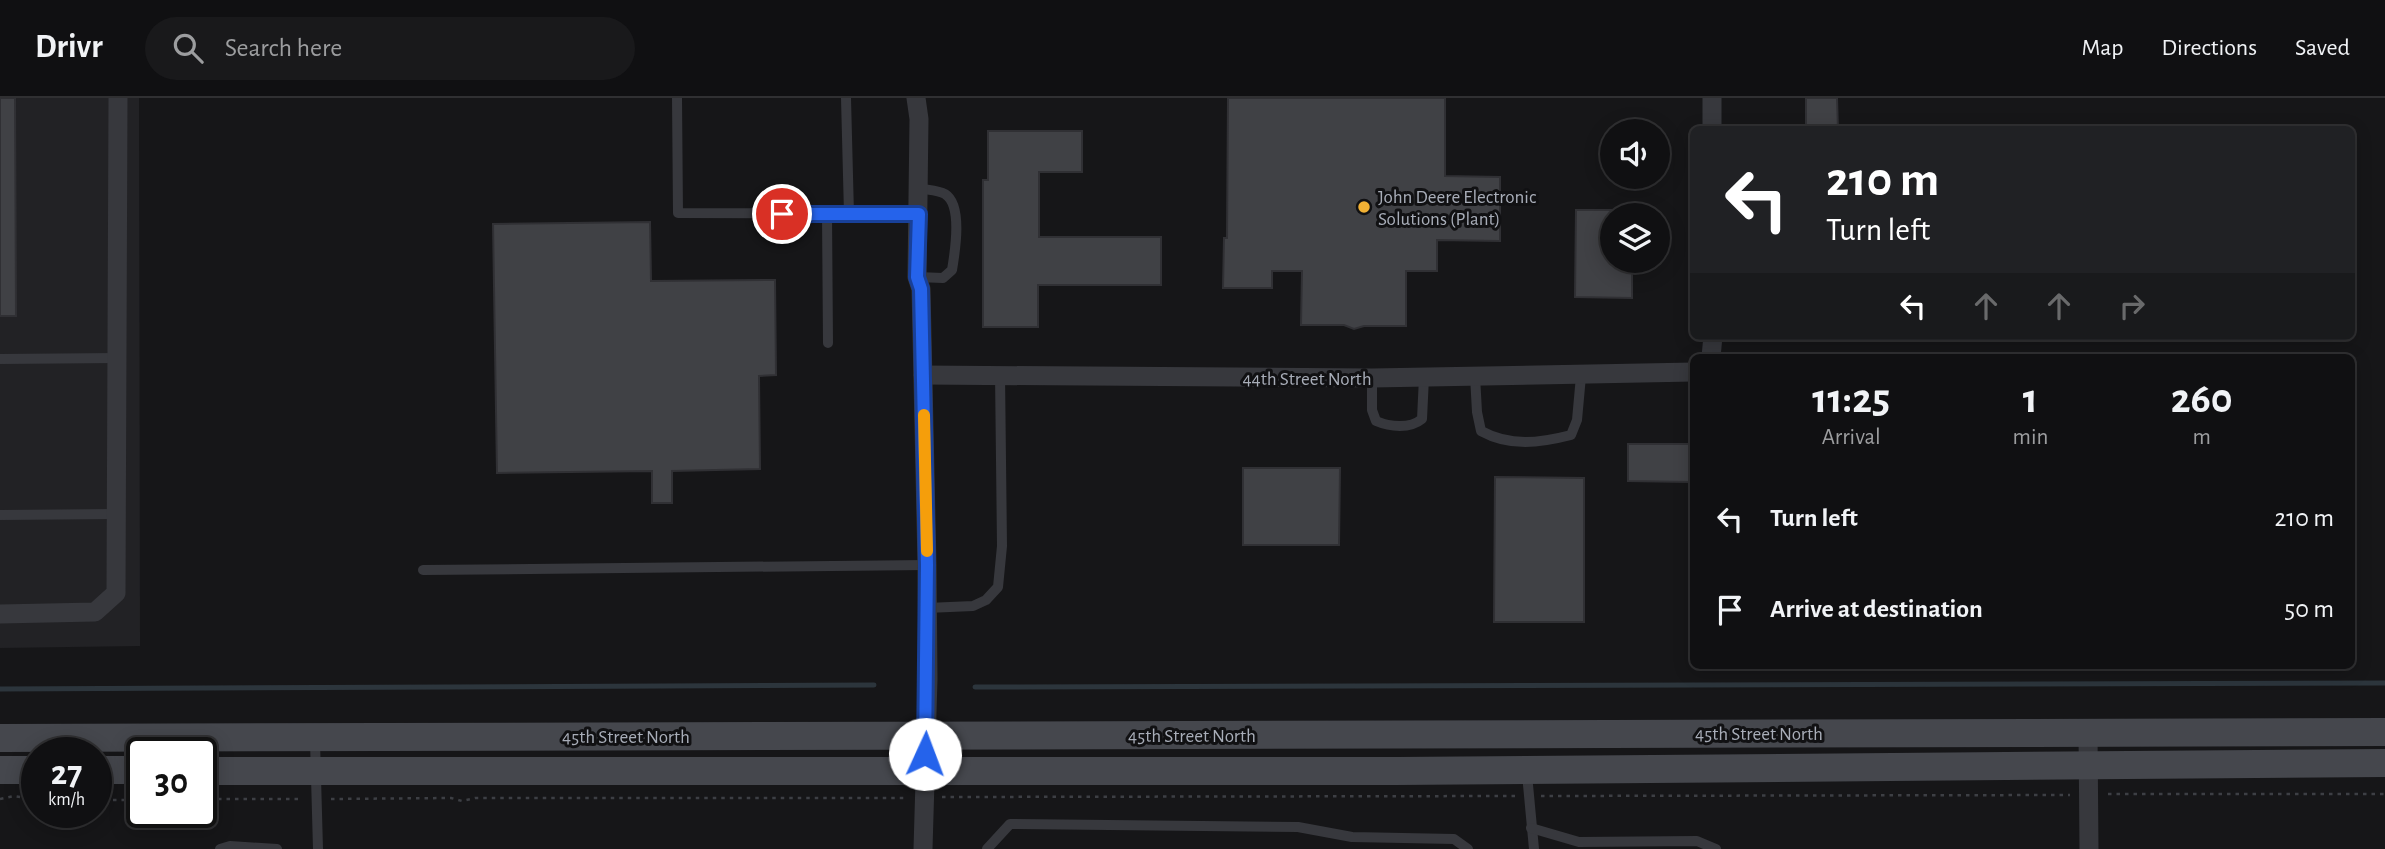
<!DOCTYPE html>
<html lang="en">
<head>
<meta charset="utf-8">
<style>
	:root { --surface:#101012; --page:#19191b; --text:#f1f3f6; --muted:#9c9d9f; --line:#303032 }
	body { margin:0; font-family:"Alegreya Sans",sans-serif; background:var(--page); color:var(--text); height:100vh; display:flex; flex-direction:column; font-size:26px; white-space:nowrap }
	* { box-sizing:border-box; margin:0 }
	p { font-size:23px; color:var(--muted) }
	.icon { flex:none; width:38px; height:38px; fill:none; stroke:currentColor; stroke-width:2; stroke-linecap:round; stroke-linejoin:round }
	.map { position:relative; flex:1; overflow:hidden }
	.panel { position:absolute; left:1690px; top:256px; width:665px; height:315px; display:flex; flex-direction:column; background:var(--surface); border-radius:10px; box-shadow:0 4px 18px #0003,0 0 0 2px var(--line) }
	.panel>* { flex:none }
	.top-card { position:absolute; left:1690px; top:28px; width:665px; height:214px; border-radius:10px; box-shadow:0 4px 18px #0003,0 0 0 2px var(--line); background:#202124; color:#fff; overflow:hidden }
	.controls { position:absolute; left:1600px; top:21px; display:grid; gap:14px }
	.controls a { display:grid; place-items:center; width:70px; height:70px; border-radius:50%; background:var(--surface); box-shadow:0 4px 18px #0003,0 0 0 2px var(--line); font-size:35px }
	.speed { position:absolute; left:21px; top:639px; display:flex; gap:14px; font-size:35px; font-weight:700; text-align:center }
	.speed>* { display:grid; place-content:center; width:91px; height:91px; border-radius:50%; background:var(--surface); box-shadow:0 4px 18px #0003,0 0 0 2px var(--line); line-height:1 }
	.speed small { font-size:18px; font-weight:400 }
	.speed .limit { border:4px solid #111; border-radius:10px; background:#fff; color:#111 }
	.pin { position:absolute; display:grid; place-items:center; width:60px; height:60px; color:#fff; margin:-30px; border:4px solid #fff; border-radius:50%; box-shadow:0 2px 7px #0007 }
	.me { position:absolute; width:77px; margin:-38px; rotate:2deg; stroke-linejoin:round; filter:drop-shadow(0 0 5px #0008) }
	.turn { display:flex; align-items:center; gap:24px; height:147px; padding:0 21px; font-size:32px }
	.turn .icon { width:91px; height:91px; stroke-width:2.5 }
	.turn b { display:block; font-size:49px; line-height:60px }
	.lanes { display:flex; align-items:center; height:66px; padding:0 21px; background:#0003; justify-content:center; gap:35px; direction:ltr }
	.lanes .off { opacity:.35 }
	.eta { display:flex; justify-content:space-evenly; align-items:center; height:119px; text-align:center }
	.eta b { font-size:42px; font-weight:700; line-height:49px }
	ul { padding:0; list-style:none }
	li { display:flex; align-items:center; gap:21px; height:91px; padding:0 21px }
	li div { flex:1 }
	li b { display:block; font-size:26px }
	li em { font-style:normal }
	header { display:flex; align-items:center; gap:42px; box-sizing:border-box; height:98px; padding:0 35px; background:var(--surface); border-bottom:2px solid var(--line) }
	header strong { font-size:33px }
	nav { display:flex; gap:38px; margin-inline-start:auto; font-size:24px }
	.search { width:490px; height:63px; background:var(--page); display:flex; align-items:center; gap:18px; box-sizing:border-box; padding:0 24px; border-radius:38px; color:var(--muted); font-size:26px }
	.map>svg:first-child { display:block }
</style>
</head>
<body>
<header>
<strong>Drivr</strong>
<div class="search"><svg class="icon" aria-label="search" viewBox="0 0 24 24"><circle cx="10" cy="10" r="6"/><path d="M15 15l6 6"/></svg>Search here</div>
<nav><a>Map</a><a>Directions</a><a>Saved</a></nav>
</header>
<div class="map">
<svg width="2385" height="751" viewBox="0 0 2385 751">
	<rect width="100%" height="100%" fill="#161618"/>
	<!-- built -->
	<polygon fill="#222225" points="0,0 139,0 140,548 0,550"/>
	<g fill="none" stroke-linecap="round" stroke-linejoin="round">
		<!-- stream -->
		<g stroke="#2c353c" stroke-width="5">
			<polyline points="975,589 2385,585"/>
			<polyline points="0,591 874,587"/>
		</g>
	</g>
	<!-- building -->
	<g fill="#404145" stroke="#303034" stroke-width="2">
		<polygon points="0,0 15,0 16,218 0,218"/>
		<polygon points="1228,0 1445,0 1445,78 1500,79 1500,143 1437,142 1437,173 1406,173 1406,228 1364,228 1354,231 1344,227 1301,227 1302,173 1272,173 1272,190 1223,190 1224,140 1227,140"/>
		<polygon points="1806,0 1837,0 1838,32 1806,32"/>
		<polygon points="988,33 1082,33 1082,74 1039,74 1039,139 1161,139 1161,187 1038,187 1038,229 983,229 983,82 988,82"/>
		<polygon points="1576,112 1612,112 1612,163 1632,163 1632,200 1575,199"/>
		<polygon points="650,124 651,183 775,182 776,277 759,278 760,371 672,373 672,405 652,405 652,373 497,375 493,126"/>
		<polygon points="1628,346 1690,346 1690,384 1628,383"/>
		<polygon points="1243,370 1340,370 1339,447 1243,447"/>
		<polygon points="1495,379 1584,380 1584,524 1494,524"/>
	</g>
	<g fill="none" stroke-linecap="round" stroke-linejoin="round">
		<!-- path -->
		<g stroke="#3d3f44" stroke-width="2.5" stroke-dasharray="3.5 5" stroke-linecap="butt">
			<polyline points="2108,696 2385,696"/>
			<polyline points="1541,698 2070,697"/>
			<polyline points="942,699 1517,698"/>
			<polyline points="0,701 14,698 37,702"/>
			<polyline points="201,701 303,701"/>
			<polyline points="331,701 451,700 462,703 475,700 908,700"/>
			<polyline points="96,702 142,702"/>
		</g>
		<!-- lane -->
		<g stroke="#37383d" stroke-width="10">
			<polyline points="677,0 678,115 919,116"/>
			<polyline points="846,0 849,116"/>
			<polyline points="827,116 828,245"/>
			<path d="M917,179L943,180L952,172C955,154 963,107 945,96C938,92 926,92 918,90"/>
			<polyline points="0,261 118,260"/>
			<path d="M1475,278L1477,314L1481,333C1510,349 1540,345 1571,337L1577,322L1581,278"/>
			<path d="M1372,280V312L1376,323C1390,329 1410,331 1422,321L1424,279"/>
			<polyline points="0,417 116,416"/>
			<polyline points="423,472 927,467"/>
			<polyline points="927,510 973,508 986,502 998,489 1002,448 1000,276"/>
			<polyline points="315,643 318,751"/>
			<polyline points="1527,676 1534,751"/>
			<polyline points="1531,730 1579,744 1697,743 1716,751"/>
			<polyline points="220,751 230,748 277,751"/>
			<polyline points="987,751 1010,726 1298,729 1352,739 1454,741 1468,751"/>
		</g>
		<!-- street -->
		<g stroke="#37383d" stroke-width="19">
			<polyline points="916,0 919,21 917,179 921,191 927,467 928,581 923,751"/>
			<polyline points="1712,0 1712,32"/>
			<polyline points="1711,259 1713,238"/>
			<polyline points="923,277 1372,280 1694,274"/>
			<polyline points="0,516 95,514 116,495 118,0"/>
			<polyline points="2088,634 2089,751"/>
		</g>
		<!-- secondary -->
		<g stroke="#45474d" stroke-width="28">
			<polyline points="0,640 2385,634"/>
			<polyline points="0,672 37,672"/>
			<polyline points="96,672 142,672"/>
			<polyline points="201,673 1397,673 2385,665"/>
		</g>
	</g>
	<g fill="none" stroke-linecap="round" stroke-linejoin="round">
		<!-- route casing -->
		<g stroke="#184099" stroke-width="18">
			<polyline id="route" points="782,116 919,116 917,179 921,191 927,467 925,656"/>
		</g>
		<!-- route -->
		<use href="#route" stroke="#2563eb" stroke-width="12"/>
		<!-- slow -->
		<polyline stroke="#f59e0b" stroke-width="12" points="924,317 927,453"/>
	</g>
	<!-- markers -->
	<circle fill="#f2b134" stroke="#111113" stroke-width="2.5" cx="1364" cy="109" r="7"/>
	<g text-anchor="middle" stroke-width="6" stroke-linejoin="round" paint-order="stroke">
		<!-- poi labels -->
		<g font-size="19" fill="#a8adb8" stroke="#111113" text-anchor="start">
			<text x="1378" y="105">John Deere Electronic<tspan x="1378" dy="22">Solutions (Plant)</tspan></text>
		</g>
		<!-- street labels -->
		<g font-size="19" fill="#a8adb8" stroke="#111113">
			<text x="1307" y="287">44th Street North</text>
			<text x="1759" y="642">45th Street North</text>
			<text x="1192" y="644">45th Street North</text>
			<text x="626" y="645">45th Street North</text>
		</g>
	</g>
</svg>
<div class="controls">
<a><svg class="icon" aria-label="sound" viewBox="0 0 24 24"><path d="M4 9h4l5-4v14l-5-4H4zM17 9q2 3 0 6"/></svg></a>
<a><svg class="icon" aria-label="layers" viewBox="0 0 24 24"><path d="M12 4l9 5-9 5-9-5zM3 14l9 5 9-5"/></svg></a>
</div>
<div class="speed"><div>27<small>km/h</small></div><div class="limit">30</div></div>
<div class="pin" style="left:782px;top:116px;background:#d93025"><svg class="icon" aria-label="arrive" viewBox="0 0 24 24"><path d="M6 21V4h12l-3 4 3 4H6"/></svg></div>
<svg class="me" style="left:925px;top:656px" viewBox="-20 -20 40 40"><circle r="19" fill="#fff"/><path d="M0-13L10 11 0 6-10 11z" fill="#2563eb"/></svg>
<div class="top-card">
<div class="turn"><svg class="icon" aria-label="left" viewBox="0 0 24 24"><path d="M17 20v-9H6M10 6l-5 5 5 5"/></svg><div><b>210 m</b>Turn left</div></div>
<div class="lanes"><svg class="icon" aria-label="left" viewBox="0 0 24 24"><path d="M17 20v-9H6M10 6l-5 5 5 5"/></svg><svg class="icon off" aria-label="ahead" viewBox="0 0 24 24"><path d="M12 20V5M6 11l6-6 6 6"/></svg><svg class="icon off" aria-label="ahead" viewBox="0 0 24 24"><path d="M12 20V5M6 11l6-6 6 6"/></svg><svg class="icon off" aria-label="right" viewBox="0 0 24 24"><path d="M7 20v-9h11M14 6l5 5-5 5"/></svg></div>
</div>
<section class="panel">
<div class="eta">
<div><b>11:25</b><p>Arrival</p></div>
<div><b>1</b><p>min</p></div>
<div><b>260</b><p>m</p></div>
</div>
<ul>
<li><svg class="icon" aria-label="left" viewBox="0 0 24 24"><path d="M17 20v-9H6M10 6l-5 5 5 5"/></svg><div><b>Turn left</b></div><em>210 m</em></li>
<li><svg class="icon" aria-label="arrive" viewBox="0 0 24 24"><path d="M6 21V4h12l-3 4 3 4H6"/></svg><div><b>Arrive at destination</b></div><em>50 m</em></li>
</ul>
</section>
</div>
</body>
</html>
